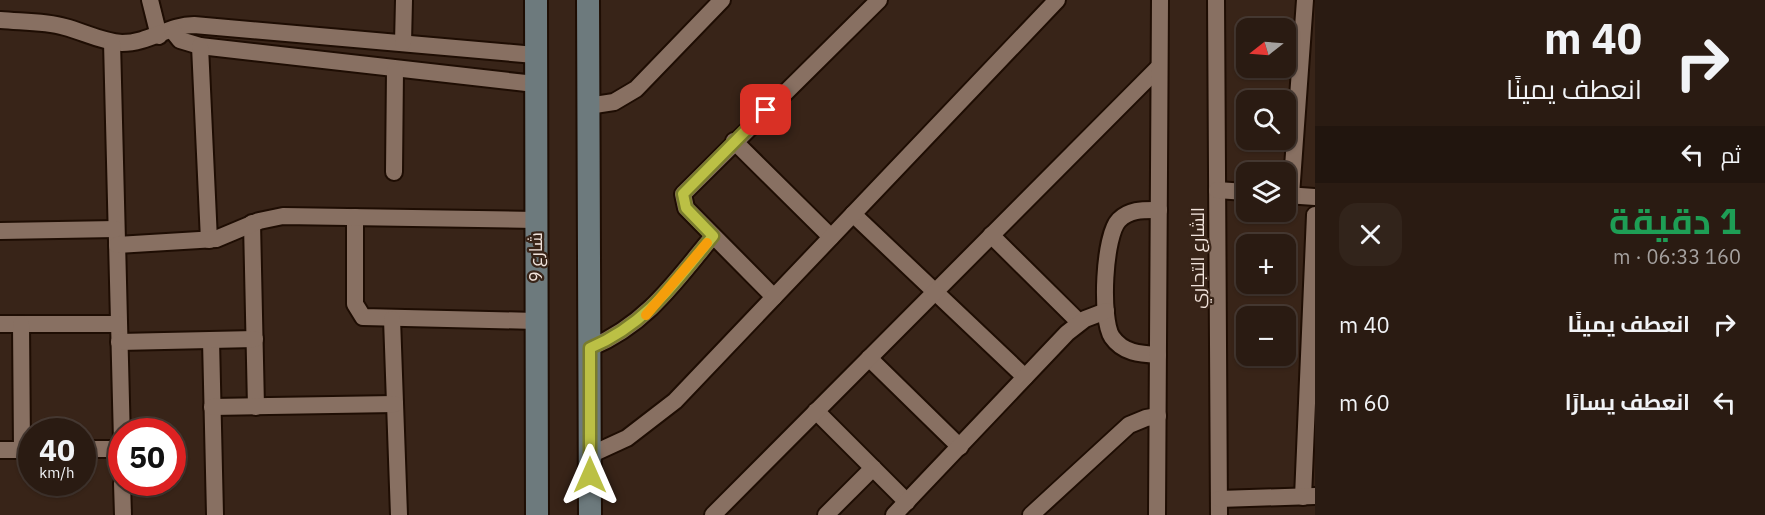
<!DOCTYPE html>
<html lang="ar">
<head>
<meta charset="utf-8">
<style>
	:root { --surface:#2a1b12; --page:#32241b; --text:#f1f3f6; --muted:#a5a19f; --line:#463932 }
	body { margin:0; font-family:"IBM Plex Sans",Cairo,sans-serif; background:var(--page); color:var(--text); direction:rtl; height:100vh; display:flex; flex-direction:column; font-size:22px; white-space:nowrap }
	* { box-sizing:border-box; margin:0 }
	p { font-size:20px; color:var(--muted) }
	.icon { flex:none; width:33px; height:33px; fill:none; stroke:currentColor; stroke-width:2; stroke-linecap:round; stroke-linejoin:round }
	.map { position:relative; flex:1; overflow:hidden; direction:ltr }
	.side { display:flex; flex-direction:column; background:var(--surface); width:450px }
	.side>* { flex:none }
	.banner { background:#2a1b12; color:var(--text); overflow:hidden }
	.needle { width:39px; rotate:253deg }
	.controls { position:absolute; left:1236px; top:18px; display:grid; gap:12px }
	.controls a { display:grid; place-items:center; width:60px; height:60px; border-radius:12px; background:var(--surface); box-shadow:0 2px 4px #0004,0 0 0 2px var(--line); font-size:30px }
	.speed { position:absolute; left:18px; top:418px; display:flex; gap:12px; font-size:30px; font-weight:700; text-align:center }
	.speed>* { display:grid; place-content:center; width:78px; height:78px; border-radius:50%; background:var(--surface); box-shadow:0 2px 4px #0004,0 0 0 2px var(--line); line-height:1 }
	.speed small { font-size:15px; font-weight:400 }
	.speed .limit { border:9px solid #d22; background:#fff; color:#111 }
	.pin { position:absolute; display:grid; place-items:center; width:51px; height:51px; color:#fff; margin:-26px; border-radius:12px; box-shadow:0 3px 9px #0006 }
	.me { position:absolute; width:66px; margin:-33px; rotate:0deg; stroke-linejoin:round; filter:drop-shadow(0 0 4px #0008) }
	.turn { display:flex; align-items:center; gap:21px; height:126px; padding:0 24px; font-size:27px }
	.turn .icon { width:78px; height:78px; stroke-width:2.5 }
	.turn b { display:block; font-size:42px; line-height:51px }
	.then { display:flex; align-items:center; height:57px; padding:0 24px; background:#0003; gap:12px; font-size:22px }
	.round { display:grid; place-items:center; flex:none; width:63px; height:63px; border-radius:18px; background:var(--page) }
	.overview { display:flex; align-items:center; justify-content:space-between; height:102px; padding:0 24px }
	h1 { font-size:36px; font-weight:700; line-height:45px; color:#1e9e55 }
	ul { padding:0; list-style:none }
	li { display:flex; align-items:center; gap:18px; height:78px; padding:0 24px }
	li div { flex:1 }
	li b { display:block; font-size:22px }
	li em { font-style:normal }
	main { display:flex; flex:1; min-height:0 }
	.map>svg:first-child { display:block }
</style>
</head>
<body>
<main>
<section class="side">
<div class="banner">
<div class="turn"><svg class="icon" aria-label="right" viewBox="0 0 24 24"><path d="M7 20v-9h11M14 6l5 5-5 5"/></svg><div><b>40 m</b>انعطف يمينًا</div></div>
<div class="then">ثم<svg class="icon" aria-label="left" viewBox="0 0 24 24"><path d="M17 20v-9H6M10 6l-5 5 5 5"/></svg></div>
</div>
<div class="overview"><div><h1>1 دقيقة</h1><p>160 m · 06:33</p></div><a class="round"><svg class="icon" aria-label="close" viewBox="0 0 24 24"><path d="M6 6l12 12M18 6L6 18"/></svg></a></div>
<ul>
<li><svg class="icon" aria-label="right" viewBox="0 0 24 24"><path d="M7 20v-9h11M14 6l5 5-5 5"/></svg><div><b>انعطف يمينًا</b></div><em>40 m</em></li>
<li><svg class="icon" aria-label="left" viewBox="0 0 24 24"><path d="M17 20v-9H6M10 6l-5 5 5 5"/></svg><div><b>انعطف يسارًا</b></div><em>60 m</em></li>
</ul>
</section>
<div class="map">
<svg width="1315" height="515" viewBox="0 0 1315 515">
	<rect width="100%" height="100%" fill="#382418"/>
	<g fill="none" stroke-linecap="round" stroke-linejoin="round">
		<!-- minor casing -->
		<g stroke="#1e0d03" stroke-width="20">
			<g id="minor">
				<polyline points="150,0 159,36"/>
				<polyline points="1216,0 1219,515"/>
				<path d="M0,20C21,22 44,21 65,27C84,32 102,42 122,43C149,43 169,25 194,25L535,55"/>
				<polyline points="172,30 180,40 200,46 535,84"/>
				<polyline points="112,42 122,441"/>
				<polyline points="403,43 404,0"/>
				<polyline points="200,46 209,240"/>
				<polyline points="588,106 614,102 636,89 722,0"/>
				<polyline points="734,141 831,237"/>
				<polyline points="394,172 395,70"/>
				<polyline points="1217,190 1246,192"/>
				<polyline points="1286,195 1315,197"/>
				<polyline points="1291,195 1305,0"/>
				<polyline points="853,214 1025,377"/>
				<polyline points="355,217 355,304 363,317 536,321"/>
				<polyline points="252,223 256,407"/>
				<polyline points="0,231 116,229"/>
				<polyline points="991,235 1079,322"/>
				<polyline points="117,245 216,239 259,221 283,216 535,220"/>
				<polyline points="774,297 686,208 683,194 879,0"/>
				<polyline points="392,319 399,515"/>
				<polyline points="0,324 119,324"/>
				<polyline points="21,324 22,450"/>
				<polyline points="211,340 215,515"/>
				<polyline points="119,342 255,339"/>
				<path d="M590,348C647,324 675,282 713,236"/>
				<path d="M1158,355C1140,354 1123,353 1112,337C1100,319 1104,235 1119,220C1130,209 1144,210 1159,210"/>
				<polyline points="869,358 960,447"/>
				<polyline points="212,407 395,404"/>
				<polyline points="816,411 907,502"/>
				<polyline points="82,449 122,449"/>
				<polyline points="0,450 32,450"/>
				<polyline points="590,455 627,438 675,401 1057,0"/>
				<polyline points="122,483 123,515"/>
				<polyline points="1303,497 1315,215"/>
				<polyline points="1219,499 1315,496"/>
				<polyline points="713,515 1159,67"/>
				<polyline points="826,515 873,468"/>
				<polyline points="894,515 1067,333 1085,319 1106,311"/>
				<polyline points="1031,515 1129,425 1146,418 1158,416"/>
				<polyline points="1157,515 1160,0"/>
			</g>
		</g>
		<!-- secondary casing -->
		<g stroke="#1e0d03" stroke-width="26">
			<g id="secondary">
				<polyline points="536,0 537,515"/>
				<polyline points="588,0 590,515"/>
			</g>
		</g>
		<!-- minor -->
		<use href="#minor" stroke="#887062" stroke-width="16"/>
		<!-- secondary -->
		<use href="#secondary" stroke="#6d7a7d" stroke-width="22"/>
	</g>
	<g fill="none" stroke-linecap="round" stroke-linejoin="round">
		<!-- route casing -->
		<g stroke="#7a7d2d" stroke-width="15">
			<path id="route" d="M590,475V348C647,324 675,282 713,236L686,208L683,194L766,110"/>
		</g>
		<!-- route -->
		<use href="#route" stroke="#bbc045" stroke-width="10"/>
		<!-- slow -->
		<polyline stroke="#f59e0b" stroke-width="10" points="646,315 707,243"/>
	</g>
	<g text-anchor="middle" stroke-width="4.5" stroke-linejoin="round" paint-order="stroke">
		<!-- street labels -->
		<g font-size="18" fill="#f1e3db" stroke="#382418">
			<text transform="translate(536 257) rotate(-90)" y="6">شارع 9</text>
			<text transform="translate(1198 258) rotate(-90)" y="6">الشارع التجاري</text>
		</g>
	</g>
</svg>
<div class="controls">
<a><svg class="needle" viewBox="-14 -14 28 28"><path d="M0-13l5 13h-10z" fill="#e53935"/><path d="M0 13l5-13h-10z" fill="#a5a19f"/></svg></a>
<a><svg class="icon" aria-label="search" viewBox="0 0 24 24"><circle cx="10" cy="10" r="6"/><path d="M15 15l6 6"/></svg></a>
<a><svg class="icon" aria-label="layers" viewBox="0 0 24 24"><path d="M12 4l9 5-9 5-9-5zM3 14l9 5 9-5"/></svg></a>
<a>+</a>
<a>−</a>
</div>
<div class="speed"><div>40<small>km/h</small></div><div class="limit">50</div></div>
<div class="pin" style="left:766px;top:110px;background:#d93025"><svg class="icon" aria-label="arrive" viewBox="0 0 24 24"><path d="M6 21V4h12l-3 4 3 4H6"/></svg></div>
<svg class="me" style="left:590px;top:475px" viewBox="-20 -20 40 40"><path d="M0-17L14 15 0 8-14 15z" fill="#bbc045" stroke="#fff" stroke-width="4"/></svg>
</div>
</main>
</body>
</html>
